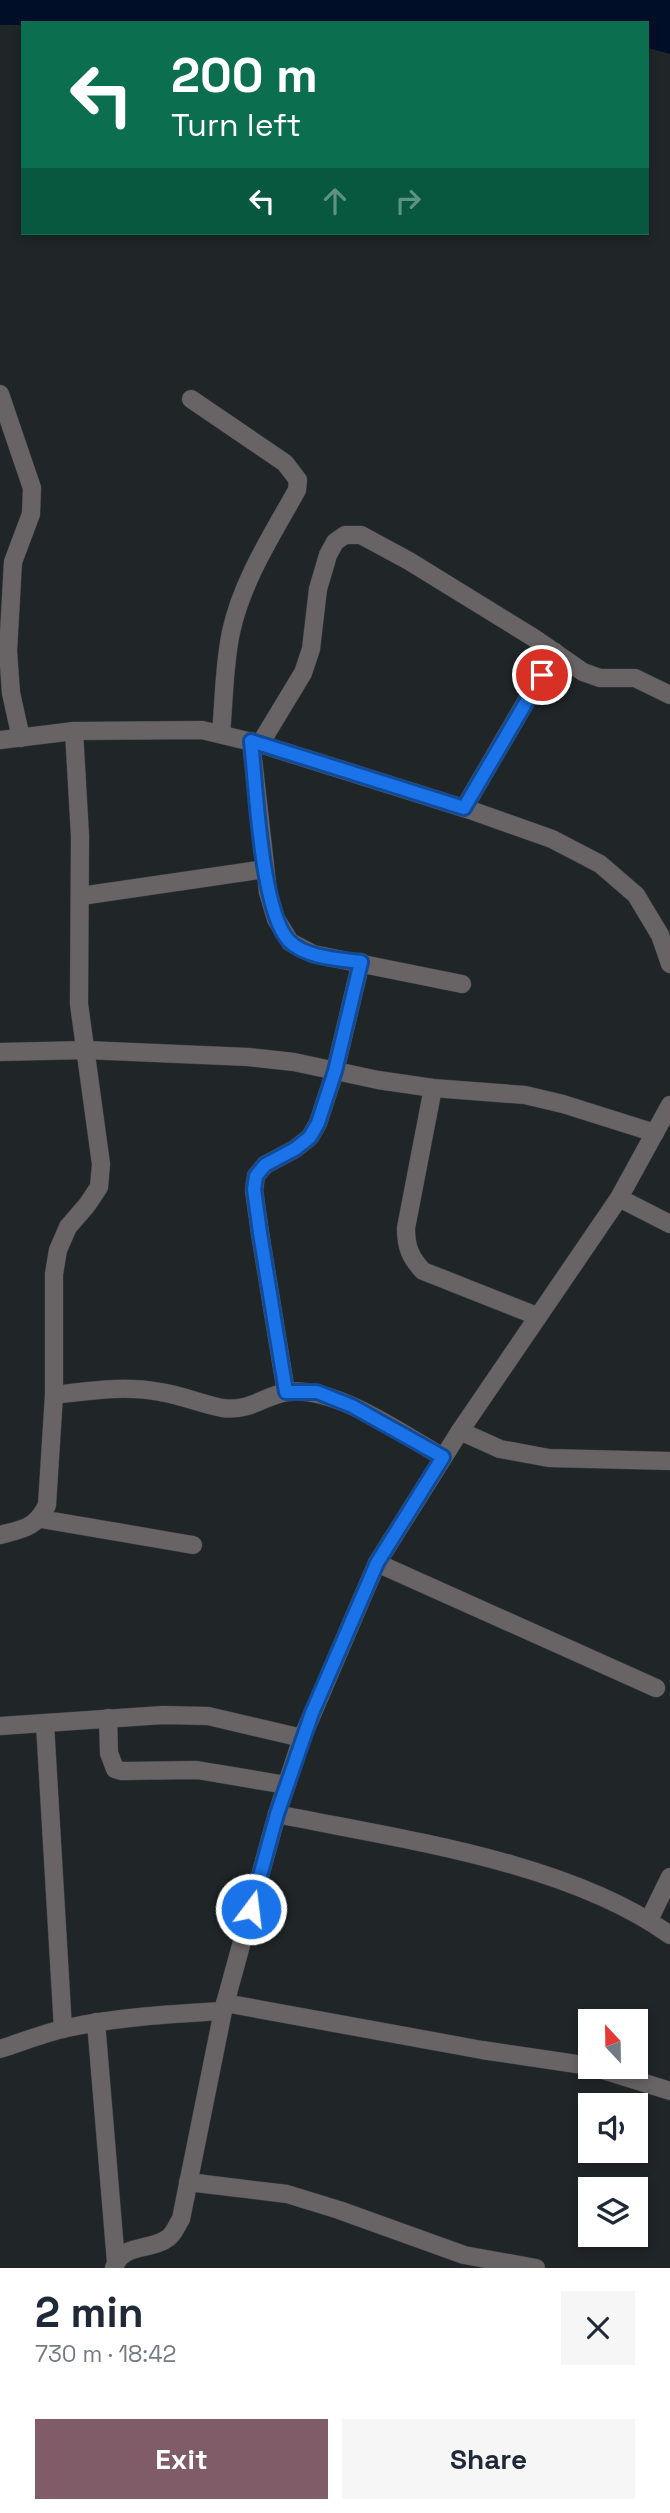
<!DOCTYPE html>
<html lang="en">
<head>
<meta charset="utf-8">
<style>
	:root { --surface:#fff; --page:#f6f6f7; --text:#1f2937; --muted:#747a83; --accent:#7f5c67 }
	body { margin:0; font-family:"Space Grotesk",sans-serif; background:var(--page); color:var(--text); height:100vh; display:flex; flex-direction:column; font-size:26px; white-space:nowrap }
	* { box-sizing:border-box; margin:0 }
	p { font-size:23px; color:var(--muted) }
	.icon { flex:none; width:38px; height:38px; fill:none; stroke:currentColor; stroke-width:2; stroke-linecap:round; stroke-linejoin:round }
	.map { position:relative; height:2268px; overflow:hidden }
	.details { display:flex; flex-direction:column; background:var(--surface); flex:1 }
	.details>* { flex:none }
	.guide { position:absolute; left:21px; top:21px; width:628px; height:214px; border-radius:0px; box-shadow:0 4px 10px #0003; background:#0b6e4f; color:#fff; overflow:hidden }
	.needle { width:46px; rotate:338deg }
	.controls { position:absolute; left:578px; top:2009px; display:grid; gap:14px }
	.controls a { display:grid; place-items:center; width:70px; height:70px; border-radius:0px; background:var(--surface); box-shadow:0 4px 10px #0003; font-size:35px }
	.pin { position:absolute; display:grid; place-items:center; width:60px; height:60px; color:#fff; margin:-30px; border:4px solid #fff; border-radius:50%; box-shadow:0 2px 7px #0007 }
	.me { position:absolute; width:77px; margin:-38px; rotate:15deg; stroke-linejoin:round; filter:drop-shadow(0 0 5px #0008) }
	.turn { display:flex; align-items:center; gap:24px; height:147px; padding:0 35px; font-size:32px }
	.turn .icon { width:91px; height:91px; stroke-width:2.5 }
	.turn b { display:block; font-size:49px; line-height:60px }
	.lanes { display:flex; align-items:center; height:66px; padding:0 35px; background:#0003; justify-content:center; gap:35px; direction:ltr }
	.lanes .off { opacity:.35 }
	.round { display:grid; place-items:center; flex:none; width:74px; height:74px; border-radius:0px; background:var(--page) }
	.headline { display:flex; align-items:center; justify-content:space-between; height:119px; padding:0 35px }
	h1 { font-size:42px; font-weight:600; line-height:52px }
	.cta { display:flex; gap:14px; margin-top:auto; padding:14px 35px }
	.cta a { flex:1; height:80px; border-radius:0px; background:var(--accent); color:#fff; font-size:28px; font-weight:600; line-height:80px; text-align:center }
	.cta a+a { background:var(--page); color:var(--text) }
	.map>svg:first-child { display:block }
</style>
</head>
<body>
<div class="map">
<svg width="670" height="2268" viewBox="0 0 670 2268">
	<rect width="100%" height="100%" fill="#202528"/>
	<!-- water -->
	<polygon fill="#000e28" points="0,0 670,0 670,54 648,48 648,23 23,23 23,25 0,25"/>
	<g fill="none" stroke-linecap="round" stroke-linejoin="round">
		<!-- minor casing -->
		<g stroke="#3b3f42" stroke-width="19">
			<g id="minor">
				<polyline points="0,394 32,488 31,514 13,562 8,651 11,693 21,738"/>
				<path d="M191,399L285,463L298,480L297,490C272,535 242,581 231,632C224,665 224,701 221,734"/>
				<polyline points="251,741 268,892 276,919 290,942 313,954 462,984"/>
				<polyline points="260,744 303,673 311,649 318,589 328,555 335,542 345,535 361,535 409,561 534,638 583,672 600,678 635,678 670,695"/>
				<polyline points="464,808 555,652"/>
				<polyline points="81,896 265,869"/>
				<polyline points="0,1052 86,1050 248,1057 294,1062 378,1080 433,1088 525,1095 563,1104 655,1133"/>
				<path d="M433,1088L406,1228C406,1247 410,1257 423,1271L537,1316"/>
				<polyline points="619,1198 670,1224"/>
				<polyline points="286,1392 260,1233 254,1190 256,1176 265,1165 295,1149 310,1137 318,1123 335,1071 361,962"/>
				<path d="M54,1395C89,1391 125,1385 160,1392C181,1395 201,1404 222,1408C251,1412 264,1395 288,1392C336,1386 402,1434 443,1457"/>
				<polyline points="460,1431 500,1449 549,1458 670,1461"/>
				<polyline points="41,1519 193,1545"/>
				<path d="M0,1535C23,1529 36,1528 47,1505L54,1395V1274L58,1250L68,1227L87,1205L99,1187L101,1164L79,1004L80,836L74,731"/>
				<polyline points="377,1563 656,1688"/>
				<polyline points="108,1718 109,1753 115,1769 122,1771 197,1770 286,1785"/>
				<polyline points="45,1724 63,2029"/>
				<polyline points="0,1726 163,1715 208,1716 302,1738"/>
				<polyline points="649,1920 670,1877"/>
				<polyline points="225,2003 482,2050 590,2066"/>
				<polyline points="96,2022 116,2262"/>
				<path d="M0,2049C22,2042 44,2033 67,2028C118,2017 171,2014 223,2011"/>
				<polyline points="593,2067 670,2091"/>
				<polyline points="188,2182 287,2194 339,2210 464,2255 536,2268"/>
			</g>
		</g>
		<!-- tertiary casing -->
		<g stroke="#3b3f42" stroke-width="19">
			<g id="tertiary">
				<polyline points="0,740 74,731 202,730 260,744 473,811 552,839 600,864 636,895 660,935 670,964"/>
				<path d="M670,1105L619,1198L460,1431L377,1563L302,1738L277,1814C399,1839 567,1861 670,1935"/>
				<path d="M114,2268C121,2243 152,2251 168,2238C174,2234 177,2225 181,2219L223,2011L277,1814"/>
			</g>
		</g>
		<!-- minor -->
		<use href="#minor" stroke="#686465" stroke-width="18"/>
		<!-- tertiary -->
		<use href="#tertiary" stroke="#686465" stroke-width="18"/>
	</g>
	<g fill="none" stroke-linecap="round" stroke-linejoin="round">
		<!-- route casing -->
		<g stroke="#114b97" stroke-width="18">
			<path id="route" d="M251,1909L277,1814L312,1713L377,1563L443,1457L352,1406L317,1392H286L260,1233L254,1189L256,1176L265,1165L295,1149L310,1137L318,1123L335,1071L361,962C339,959 306,958 289,941C261,912 256,786 251,741L464,808L542,675"/>
		</g>
		<!-- route -->
		<use href="#route" stroke="#1a73e8" stroke-width="12"/>
	</g>
</svg>
<div class="controls">
<a><svg class="needle" viewBox="-14 -14 28 28"><path d="M0-13l5 13h-10z" fill="#e53935"/><path d="M0 13l5-13h-10z" fill="#747a83"/></svg></a>
<a><svg class="icon" aria-label="sound" viewBox="0 0 24 24"><path d="M4 9h4l5-4v14l-5-4H4zM17 9q2 3 0 6"/></svg></a>
<a><svg class="icon" aria-label="layers" viewBox="0 0 24 24"><path d="M12 4l9 5-9 5-9-5zM3 14l9 5 9-5"/></svg></a>
</div>
<div class="pin" style="left:542px;top:675px;background:#d93025"><svg class="icon" aria-label="arrive" viewBox="0 0 24 24"><path d="M6 21V4h12l-3 4 3 4H6"/></svg></div>
<svg class="me" style="left:251px;top:1909px" viewBox="-20 -20 40 40"><circle r="17" fill="#1a73e8" stroke="#fff" stroke-width="3"/><path d="M0-11L8 9 0 5-8 9z" fill="#fff"/></svg>
<div class="guide">
<div class="turn"><svg class="icon" aria-label="left" viewBox="0 0 24 24"><path d="M17 20v-9H6M10 6l-5 5 5 5"/></svg><div><b>200 m</b>Turn left</div></div>
<div class="lanes"><svg class="icon" aria-label="left" viewBox="0 0 24 24"><path d="M17 20v-9H6M10 6l-5 5 5 5"/></svg><svg class="icon off" aria-label="ahead" viewBox="0 0 24 24"><path d="M12 20V5M6 11l6-6 6 6"/></svg><svg class="icon off" aria-label="right" viewBox="0 0 24 24"><path d="M7 20v-9h11M14 6l5 5-5 5"/></svg></div>
</div>
</div>
<section class="details">
<div class="headline"><div><h1>2 min</h1><p>730 m · 18:42</p></div><a class="round"><svg class="icon" aria-label="close" viewBox="0 0 24 24"><path d="M6 6l12 12M18 6L6 18"/></svg></a></div>
<div class="cta"><a>Exit</a><a>Share</a></div>
</section>
</body>
</html>
